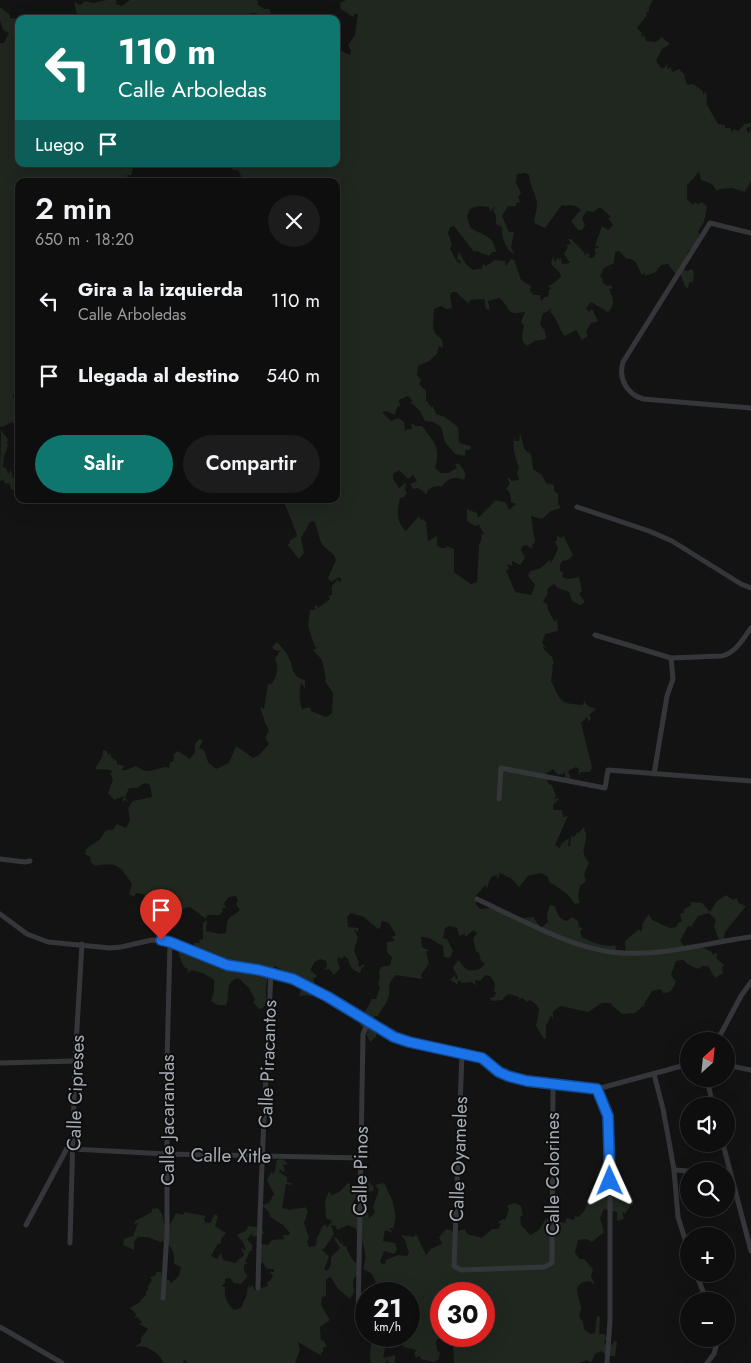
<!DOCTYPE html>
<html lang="es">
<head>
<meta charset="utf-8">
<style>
	:root { --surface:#0e0e0f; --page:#1c1c1d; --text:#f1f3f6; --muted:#9b9c9e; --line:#2e2e2f; --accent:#0f766e }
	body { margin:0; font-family:Jost,sans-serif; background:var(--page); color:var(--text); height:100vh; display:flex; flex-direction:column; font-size:19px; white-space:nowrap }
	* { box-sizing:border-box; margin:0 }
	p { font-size:16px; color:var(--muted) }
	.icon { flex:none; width:28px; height:28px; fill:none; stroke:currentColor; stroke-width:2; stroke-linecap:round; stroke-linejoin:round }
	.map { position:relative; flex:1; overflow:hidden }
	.side { position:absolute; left:15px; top:178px; width:325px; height:325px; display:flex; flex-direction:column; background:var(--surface); border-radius:10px; box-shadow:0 5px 20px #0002,0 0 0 1px var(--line) }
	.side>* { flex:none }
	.hud { position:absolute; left:15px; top:15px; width:325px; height:152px; border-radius:10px; box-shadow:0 5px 20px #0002,0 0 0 1px var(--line); background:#0f766e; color:#fff; overflow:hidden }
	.needle { width:32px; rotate:27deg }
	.tools { position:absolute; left:680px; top:1032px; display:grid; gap:10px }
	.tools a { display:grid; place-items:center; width:55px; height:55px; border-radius:50%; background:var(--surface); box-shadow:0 5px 20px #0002,0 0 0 1px var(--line); font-size:25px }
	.speed { position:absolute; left:355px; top:1282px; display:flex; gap:10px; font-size:25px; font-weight:700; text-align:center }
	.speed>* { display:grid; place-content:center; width:65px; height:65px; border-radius:50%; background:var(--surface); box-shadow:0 5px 20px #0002,0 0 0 1px var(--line); line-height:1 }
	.speed small { font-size:12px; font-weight:400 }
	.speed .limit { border:8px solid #d22; background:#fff; color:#111 }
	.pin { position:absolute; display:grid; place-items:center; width:42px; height:42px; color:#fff; margin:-51px -21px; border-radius:50% 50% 50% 0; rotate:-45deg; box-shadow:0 0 5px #0007 }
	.pin .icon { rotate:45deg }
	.me { position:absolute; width:55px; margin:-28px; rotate:359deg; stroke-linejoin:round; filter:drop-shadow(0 0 4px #0008) }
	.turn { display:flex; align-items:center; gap:18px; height:105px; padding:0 20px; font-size:22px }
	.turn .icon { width:65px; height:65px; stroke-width:2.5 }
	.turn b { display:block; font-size:35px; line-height:42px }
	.then { display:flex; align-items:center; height:48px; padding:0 20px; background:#0003; gap:10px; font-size:19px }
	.round { display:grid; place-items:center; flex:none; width:52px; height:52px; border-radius:26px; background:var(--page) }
	.summary { display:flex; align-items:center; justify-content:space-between; height:85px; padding:0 20px }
	h1 { font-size:30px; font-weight:600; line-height:38px }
	.cta { display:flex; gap:10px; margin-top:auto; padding:10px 20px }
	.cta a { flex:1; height:58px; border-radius:30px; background:var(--accent); color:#fff; font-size:20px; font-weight:600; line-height:58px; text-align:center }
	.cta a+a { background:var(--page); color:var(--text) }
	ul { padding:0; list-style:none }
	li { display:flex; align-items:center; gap:15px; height:75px; padding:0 20px }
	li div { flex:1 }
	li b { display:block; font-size:19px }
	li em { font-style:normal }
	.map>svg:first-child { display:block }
</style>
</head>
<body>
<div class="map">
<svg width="751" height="1363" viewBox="0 0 751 1363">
	<rect width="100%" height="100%" fill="#131314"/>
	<!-- green -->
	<g fill="#1f271f" fill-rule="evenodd">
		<polygon points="107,0 116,0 116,4 122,6 130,0 256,0 258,1 258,5 264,9 269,9 271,13 268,19 262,19 256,13 250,13 248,19 78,19 74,2 80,5 85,1 93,3"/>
		<path d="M346,0H653L649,8V12H646L647,15L637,28L642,33L641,37L644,35L646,41L656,42L662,37L670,44L662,49L656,61L661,68H664L668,63L667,68L668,69L671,67L672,72L679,69L684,74L687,85L693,84L703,91V95L706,91L707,105L718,124L725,125V128H730L732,132L734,129L738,131L745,124L751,123V127L746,128L748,133L751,130V181L745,192L732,188L719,189L717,191L712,184L701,180L699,172L687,185V199L693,205L694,202L698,204L702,202L707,207L704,222L698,232L700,236L697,237L698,240L695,249L689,250L681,269L687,271L692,269L694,273L693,282H689L688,289L685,286L680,273H675L668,264L661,265L656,272L645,276V273L642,275C638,268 637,258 627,259L619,251L615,252L614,263L604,268L600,276L603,279L602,282L607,286L610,285L613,288L609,289C613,298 616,305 608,312L591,302L586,308L589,312L592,309L598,321L594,323L592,322L586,331L588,336L582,340L576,330L565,336C558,330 559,320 550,312L551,308L547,312L543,313L540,324L545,331L546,339L535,341L527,346C520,341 522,333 524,326L521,322L525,312C504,316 512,308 499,298L488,301L490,310L486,309L484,299L470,300L469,304L456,292H452L450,295L452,308L447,309L441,306L434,309L433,328L435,333L442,340L443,348L439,346L437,354L429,361L418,366L417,375L421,380L419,384L426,391V400L431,407L433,406L436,414L445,417L458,427L459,443L471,446L470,450H465V456L455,454L445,442L441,427L433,422L425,421L420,411L410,402L413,401L408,396L399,400L400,406L397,407L395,415L387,411L382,412L391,421L398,418L404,422L405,431L408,429H412L411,423L416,426H422C434,443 441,445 435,468L441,473H448L457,468L455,465L458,463C463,469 467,471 464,480C454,476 449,478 442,486C435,486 428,487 426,495L422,490L417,488L413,489L410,484L417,481L413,475L408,479L399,470L393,474V479L398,486V489L406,482L405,490L407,493L404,497L400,498C397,509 396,523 406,531L419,516L421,520L423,519L426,522L428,541L437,536V545L441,548H446L447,546L454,549V572L471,584L477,582L479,545L482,538L481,535L484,534L479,525L475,526L467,521V509L477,513L478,518L496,500L506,503L509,510L516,504L511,502L510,493L506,489L510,483L507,478H510L511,481L519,480L517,472L519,468C516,458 511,447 515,436V441H519L520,434L525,450L531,454L533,469L542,475L546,483L554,485V491L558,494V503L561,508L551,511L542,519L531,516L535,542L532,545L533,549L526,545L523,546L521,550L525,558L520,565L512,561V566L507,564L509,569L506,570L515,592L531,595L535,585L528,576L530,571L539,569L550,560L551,563L558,549L555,541H557V536L562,538L563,535L573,555L568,560L562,561L560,565V571L563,572L562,577L569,579L579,577L582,591L579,594L585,602L580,605L572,601L569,592L558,588L554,584L547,589L548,593L543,602L547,604L548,610L555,622L557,618L558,631L545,634L542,643L546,648L542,647L552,657L554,663L551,667H553L551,681C562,703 559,703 583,705L584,701L588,706L596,709L589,715L591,718L589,722L587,717L581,723L592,767L590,772H581L578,775L579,769L576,767L568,771L571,779L565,778V773L558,775L553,769L544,775L549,784L552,785L556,797L552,799L560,798L553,805L554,810H562L563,817L568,816L555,845L560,848L561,844L569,838L568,846H570L571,835L573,837L576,835L577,832L579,833L584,827C584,830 586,833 586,835C587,848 578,849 589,863L584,874L586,881L580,886L578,896L580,903L575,904C568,893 560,888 549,882L548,877L541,873L528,876L519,887L512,879L500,873L497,880V875L491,877L487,888L485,885L476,896V904L480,909L491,908L511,912L512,915L522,918L533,917L541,928L548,922L547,914L550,905L555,906C557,913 559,919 567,921L572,917L578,921L579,927L583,928L580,932L582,937C590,942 607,948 615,945L617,951L622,950L626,955L625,941L639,929L641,932L643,923L649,914L652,920L670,928L676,927L679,922H682L680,914L685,912L683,910L691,905V902L702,903L710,912L717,901L726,895L733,900L737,898L738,903L746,906L725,932L724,938L727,939L719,940L714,926L716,920L709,913L698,916L691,927L688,926L680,941L685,947L688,944L691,949L698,945L710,951L714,955L716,952L717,955L716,958L725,966H722L723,973L715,978L708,966H702L699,969L689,965L683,960L676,961L671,975L676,981C673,989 671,993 663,993L661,989L652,991L644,1004L645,1007L643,1006L635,1013L622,1014L610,1003H602L588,1012L560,1006L553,1012V1020L551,1015L546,1026V1038L544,1039L536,1026L539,1010L537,1005L530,1000L527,1002L522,998L518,1000L519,997L509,994L503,998V1000L492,1001L489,998L494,997L496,993L494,991L495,983L490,976L485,975L480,981L475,980L476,986L472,982L462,983L459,980L457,984L450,980L455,975L456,980L458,977L453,968L458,960L467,970C474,971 482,970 485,963L481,961L479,953L476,951L473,938L477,934L474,930L465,937V934L459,936L457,928L449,926L445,928L443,938L447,939L453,951L450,958L444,957L443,946L429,938L421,937L422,947L430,951H426L429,963L421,975L422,979L396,975C385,985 392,988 388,998C386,1005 381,1009 378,1016H375L372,1020L370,1019L367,1023L372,1024L376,1030V1037L370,1042L366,1033H369L360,1025L366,1018C362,1010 370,1007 371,999H376L380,987L378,984L380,978L379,972L381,967L390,965L392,957L387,952V942L395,941L394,939L391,937L396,935L389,923L382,921L380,928L378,929L364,917L351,913L347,917L348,927L359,928L358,932L354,930L358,937L354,950L359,963L358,965L360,967L364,964V967H362L360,973C352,970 350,967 348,959L344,956L342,959L339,957L337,960L340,968L334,975L329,969L324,970L327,966L326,961L320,959L315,962L310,970L317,976L313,979L318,993V987L322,991L321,995L317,997L315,993L310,997L308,995L299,996L302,986L297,985L298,976H295L294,981L282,980V977L278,979L282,970L275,966C267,974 264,991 267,1001L263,1008L259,1009L253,1002L255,1000L249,988L238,978C223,983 231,995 226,1005H218L211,1001L214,991V980L205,974L192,970L187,973L188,969L184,967L178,953L183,945H190L194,948V943H200L199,940L203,939V923L207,920L206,931L220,934L226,933C228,916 226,921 240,910L236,904L238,901L236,896L229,897L224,903L226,908H222L223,911L220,915H207L206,919L190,907L185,908L179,913L173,909L167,890L160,889L149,904H146L149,899L143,894L136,893L134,897L129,894L132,884C119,866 119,862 95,866L91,862L90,857L85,854L86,849C91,845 96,843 100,839C105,834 103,829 113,830L117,824L126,828L130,820L128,808L133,801L152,797L150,785L145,783L137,788H129L125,797L129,803L125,800L122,803L124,796L114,800L108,793L113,779L110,773L113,772L110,770L95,769L103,755V750L107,751L108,755L111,753V757L117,761V764L124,766L122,770H126L136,766C151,776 152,768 167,767L169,769L170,762H173L174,754L178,751L190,759L195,752V744L199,739L203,740L199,748L204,750L208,762L216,769L229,763L236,746L253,758L259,755L269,744L265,738L269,730L266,725L260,707L264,709L268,684H271C277,678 279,667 275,658L280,651L274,650L272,647L277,642C281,646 287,653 289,658C294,669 291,676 305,680V688L301,683C299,693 299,700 302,709L310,707L311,711L326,717L332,713L333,693L325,681L326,679L322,660L313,650L317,648L315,647L308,626L310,610H316L314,607L317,605L318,608L330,599L328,596L332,595V586L338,579L339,582L342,580L339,577L331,582L328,578L336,560C334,552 327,551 322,544C318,537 318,529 314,521L310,522L301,538L304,553L299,559L287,544H290L289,541L297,536L296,532L284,502L281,504L279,502V499H336V438L340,430L336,425V181H239L242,178L238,170H233L230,165L336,164V48L350,55L351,51L348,45L355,35L358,14H354L353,17L341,9L340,3ZM525,173L529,175C530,186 535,192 537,202C538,209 534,216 534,223L545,228L562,205L567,206L568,205L576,206L581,210L571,221L578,230H582L585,225L582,218L587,211L594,212L600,207L611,217L608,218L613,225L608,230L602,226L595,246L600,247L594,249L596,253L593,258H588L590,255L587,253L585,256L584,252L571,239H568L571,244L566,245L568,247L564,254L570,263L562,264L561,257L559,260L558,257L555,262L553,256L551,264L560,273L561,277L548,287L552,288L549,290L548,297H545L541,301L540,295H534L530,291L531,286L521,280L514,260L511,259L506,266L505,261L495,260L486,266L483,264L482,268L473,270L466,264L459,252L457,259L461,261L460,263L457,262L450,249L452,245L448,233L450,227L454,226L474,252L476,251L489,256L492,252H496C494,234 480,235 471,228C469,226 468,219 467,216L470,209L478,206L489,207L490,212L495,206L493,211L496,215V224L502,227C501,237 506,251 515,254L511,248L514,232H509L502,216L508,206H516V203L520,202L518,197L521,193L516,183L517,174Z"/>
		<polygon points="0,7 10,15 10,18 19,19 19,164 142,164 133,168 131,175 127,175 127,181 19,181 19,376 13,396 19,410 19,425 16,426 12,422 2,427 0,426 0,43 4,43 9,33 3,30 0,20"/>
		<polygon points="1,430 9,441 7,441 8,446 4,456 3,467 6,468 8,474 11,470 13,478 15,477 19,486 19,492 11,489 9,483 6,484 3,480 0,481"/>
		<path d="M283,1159L288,1164L283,1165L285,1171L283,1172L280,1169L279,1172L287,1177V1182L292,1183L291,1185L286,1184L282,1208L290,1210C295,1207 300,1210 305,1207L308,1211L304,1223L309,1238L307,1242L309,1247L316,1246L317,1238L323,1225H326L327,1228L332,1221L326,1218L325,1202L329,1191L331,1195C338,1194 344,1189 347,1183L357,1187L356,1184L363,1185L369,1180L371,1185L374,1187L373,1191C362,1192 359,1193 353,1202L362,1214L368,1212L369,1219L375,1212L373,1207L379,1190L375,1185L384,1183C390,1195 400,1213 393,1228H389L393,1233L385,1230L383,1241L395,1243L397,1250L394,1254L384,1251L380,1262L383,1264L386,1263L385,1260L399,1255L407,1256L409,1253L405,1240L401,1235L414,1237L416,1234L426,1255L431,1249L442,1244L439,1237L446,1229L456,1232L465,1229L467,1234L482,1238L492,1229H498L501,1224L498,1222L503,1219L505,1220L509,1209L507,1206L514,1203L521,1206L523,1215L520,1217L521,1225L530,1235L539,1230L545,1220L548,1218L550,1221L553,1218L555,1225L557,1221L565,1223L567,1218L574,1220L575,1216L579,1217L585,1210L588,1201L591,1202L592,1197L611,1189L613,1192L625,1193L634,1204L631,1205L625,1214L622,1212L624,1219L617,1221V1212L604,1209L600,1218L604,1232L592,1242L586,1239L578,1240L575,1252L579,1259H584L593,1269L591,1276L594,1282V1284L589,1281C569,1284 580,1296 581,1307C582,1309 579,1315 579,1316L583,1322L584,1329L590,1334L595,1333L597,1316L600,1317L599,1334H604L608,1339L604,1341L606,1346L613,1344L614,1341L617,1342L615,1356H607L601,1351L595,1354L591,1363L587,1360L580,1363H454L453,1339L446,1336H484V1294H441V1336L436,1341L437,1351L440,1352L439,1359L434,1362L421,1359L420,1356L416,1358L414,1352L417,1350L403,1347L402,1343L406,1336H409V1294H366V1322L365,1308L358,1297L364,1292V1289L368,1293L376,1292L374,1287L377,1285L372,1274L363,1269C369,1252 363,1243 355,1228L348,1225L337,1230L336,1226L331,1225L334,1234L324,1249H321L329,1256L324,1270H328L331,1264V1257L340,1248L333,1237L337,1238L341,1244L343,1243V1246H346C350,1255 351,1262 361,1265L359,1268L361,1272C353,1276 351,1283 355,1291L350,1299L338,1289L331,1277L326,1279V1296L322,1297L321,1305L330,1320L320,1327L321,1341L323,1340L327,1346L323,1348V1352L321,1353L322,1356L298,1342L300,1350L295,1363H187L185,1359L183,1363H164C159,1353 147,1344 135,1347L141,1342V1338L148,1329L139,1324L142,1322L137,1317L135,1318L136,1314L130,1308L140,1302L142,1298H145L143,1296H146V1291H148V1286L152,1280L150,1277L155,1276L156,1272H161L163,1280H169L171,1283L179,1276L181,1267L174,1264C175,1253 173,1248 164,1241L161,1242L147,1237H138L134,1242V1250L123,1245L124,1239L133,1236L138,1223L134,1224L135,1221L152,1212V1209L158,1208L162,1214L165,1227L170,1225L176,1213L183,1215L184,1212L206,1216L204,1219L205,1222L210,1223L215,1214L218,1216L215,1226L226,1233L221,1239V1243L217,1245L211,1256L217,1259L221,1253L223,1260L235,1263L244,1255L241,1248L246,1251L243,1242L237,1235L247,1230L248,1226L257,1227L260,1225L264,1233L260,1237L252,1236V1233L247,1239L252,1245V1251H250L245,1262L248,1263L244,1265V1271L248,1276L241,1284L234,1283L230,1278L225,1279V1283L221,1286L225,1287C224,1297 227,1304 234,1310L241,1308L247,1294L248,1285L249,1288L253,1285L254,1290L268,1286L267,1282L270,1281L273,1275L269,1272H274V1269H267L263,1263L258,1261L256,1250L259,1244L268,1245L272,1240L284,1239L283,1235H289L290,1233L283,1225L270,1217L269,1212L262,1205L269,1203L274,1194L267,1180L271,1172L274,1174L277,1160Z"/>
		<path d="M370,1336H385L383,1343L385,1349L383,1358L395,1355V1363H389L387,1360L386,1363H371C368,1354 373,1345 370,1336Z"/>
	</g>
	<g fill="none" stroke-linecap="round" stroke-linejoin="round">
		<!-- minor -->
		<g stroke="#343639" stroke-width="5">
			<path d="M751,233L710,223L623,362C618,379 627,394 643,399L751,408"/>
			<polyline points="577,507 649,531 672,541 741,584 751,588"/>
			<path d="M595,635L671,658L721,656C735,654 743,639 751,628"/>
			<polyline points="654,774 667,696 673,679 671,658"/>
			<polyline points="499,799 501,768 605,788 608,770 751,781"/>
			<polyline points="0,859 25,862 30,861"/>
			<path d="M477,899C515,917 570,947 611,952C658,958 705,943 751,937"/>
			<polyline points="0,914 27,934 48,942 110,948 121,947 152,940 170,942 227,965 259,970 293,979 328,997 395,1037 482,1058 499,1072 508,1077 527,1081 597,1089 689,1064"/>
			<polyline points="717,1041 741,996 751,982"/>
			<polyline points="462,1053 454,1266 461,1270 544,1267 552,1263 553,1084"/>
			<polyline points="0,1063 75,1061"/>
			<polyline points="726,1065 751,1070"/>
			<polyline points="654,1074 663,1109 668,1136 674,1170 678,1217 689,1252"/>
			<polyline points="707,1079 713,1106"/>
			<polyline points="597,1089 608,1116 610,1161 610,1321 607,1363"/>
			<polyline points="723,1144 751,1251"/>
			<polyline points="72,1149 167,1154 360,1158"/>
			<polyline points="674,1170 689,1171"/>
			<polyline points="26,1225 72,1139"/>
			<polyline points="70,1243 75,1061 82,944"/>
			<polyline points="696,1274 707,1301"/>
			<path d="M258,1288C260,1183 266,1078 271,973"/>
			<polyline points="163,1298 167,1232 167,1062 170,942"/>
			<polyline points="358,1321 363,1034 368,1022"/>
			<polyline points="0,1327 62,1363"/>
			<polyline points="707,1363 714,1354 718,1339"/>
		</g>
	</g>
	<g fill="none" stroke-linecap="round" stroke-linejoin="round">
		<!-- route casing -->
		<g stroke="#114b97" stroke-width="12">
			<polyline id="route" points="161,940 170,942 227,965 259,970 293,979 328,997 394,1037 409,1042 482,1058 499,1072 508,1076 527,1081 597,1089 608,1116 610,1181"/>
		</g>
		<!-- route -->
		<use href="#route" stroke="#1a73e8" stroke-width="9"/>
	</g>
	<g text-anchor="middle" stroke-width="4" stroke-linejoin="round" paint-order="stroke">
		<!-- street labels -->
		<g font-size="19" fill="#a5acb4" stroke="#0e0e0f">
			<text transform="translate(267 1064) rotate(-88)" y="7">Calle Piracantos</text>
			<text transform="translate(75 1093) rotate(-88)" y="7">Calle Cipreses</text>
			<text transform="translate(167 1120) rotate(-90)" y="7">Calle Jacarandas</text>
			<text transform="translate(231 1155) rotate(1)" y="7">Calle Xitle</text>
			<text transform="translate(458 1159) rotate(-88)" y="7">Calle Oyameles</text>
			<text transform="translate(360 1171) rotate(-89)" y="7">Calle Pinos</text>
			<text transform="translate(552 1174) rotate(-90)" y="7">Calle Colorines</text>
		</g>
	</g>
</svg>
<div class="tools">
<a><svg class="needle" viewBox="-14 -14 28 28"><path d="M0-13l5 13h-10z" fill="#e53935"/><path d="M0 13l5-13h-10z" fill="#9b9c9e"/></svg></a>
<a><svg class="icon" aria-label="sound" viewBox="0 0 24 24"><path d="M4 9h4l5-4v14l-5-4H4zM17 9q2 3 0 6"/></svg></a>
<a><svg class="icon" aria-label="search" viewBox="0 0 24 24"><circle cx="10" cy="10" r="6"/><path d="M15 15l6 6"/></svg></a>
<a>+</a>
<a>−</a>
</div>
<div class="speed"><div>21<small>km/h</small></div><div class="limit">30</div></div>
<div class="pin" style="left:161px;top:940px;background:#d93025"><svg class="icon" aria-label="arrive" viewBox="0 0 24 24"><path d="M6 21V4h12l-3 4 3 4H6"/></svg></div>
<svg class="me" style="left:610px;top:1181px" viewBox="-20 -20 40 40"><path d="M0-17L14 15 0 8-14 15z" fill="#1a73e8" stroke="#fff" stroke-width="4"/></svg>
<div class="hud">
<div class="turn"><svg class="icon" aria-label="left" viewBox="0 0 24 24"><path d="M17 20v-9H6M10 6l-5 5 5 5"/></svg><div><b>110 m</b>Calle Arboledas</div></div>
<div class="then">Luego<svg class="icon" aria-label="arrive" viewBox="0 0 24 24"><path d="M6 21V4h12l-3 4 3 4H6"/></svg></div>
</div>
<section class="side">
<div class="summary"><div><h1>2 min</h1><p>650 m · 18:20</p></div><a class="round"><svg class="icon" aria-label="close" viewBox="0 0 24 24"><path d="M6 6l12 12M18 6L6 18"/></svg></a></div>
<ul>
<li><svg class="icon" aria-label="left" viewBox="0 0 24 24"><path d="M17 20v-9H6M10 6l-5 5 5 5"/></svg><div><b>Gira a la izquierda</b><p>Calle Arboledas</p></div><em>110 m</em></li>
<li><svg class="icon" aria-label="arrive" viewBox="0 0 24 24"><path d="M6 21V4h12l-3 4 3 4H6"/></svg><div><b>Llegada al destino</b></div><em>540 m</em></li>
</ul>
<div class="cta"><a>Salir</a><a>Compartir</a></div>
</section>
</div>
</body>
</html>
